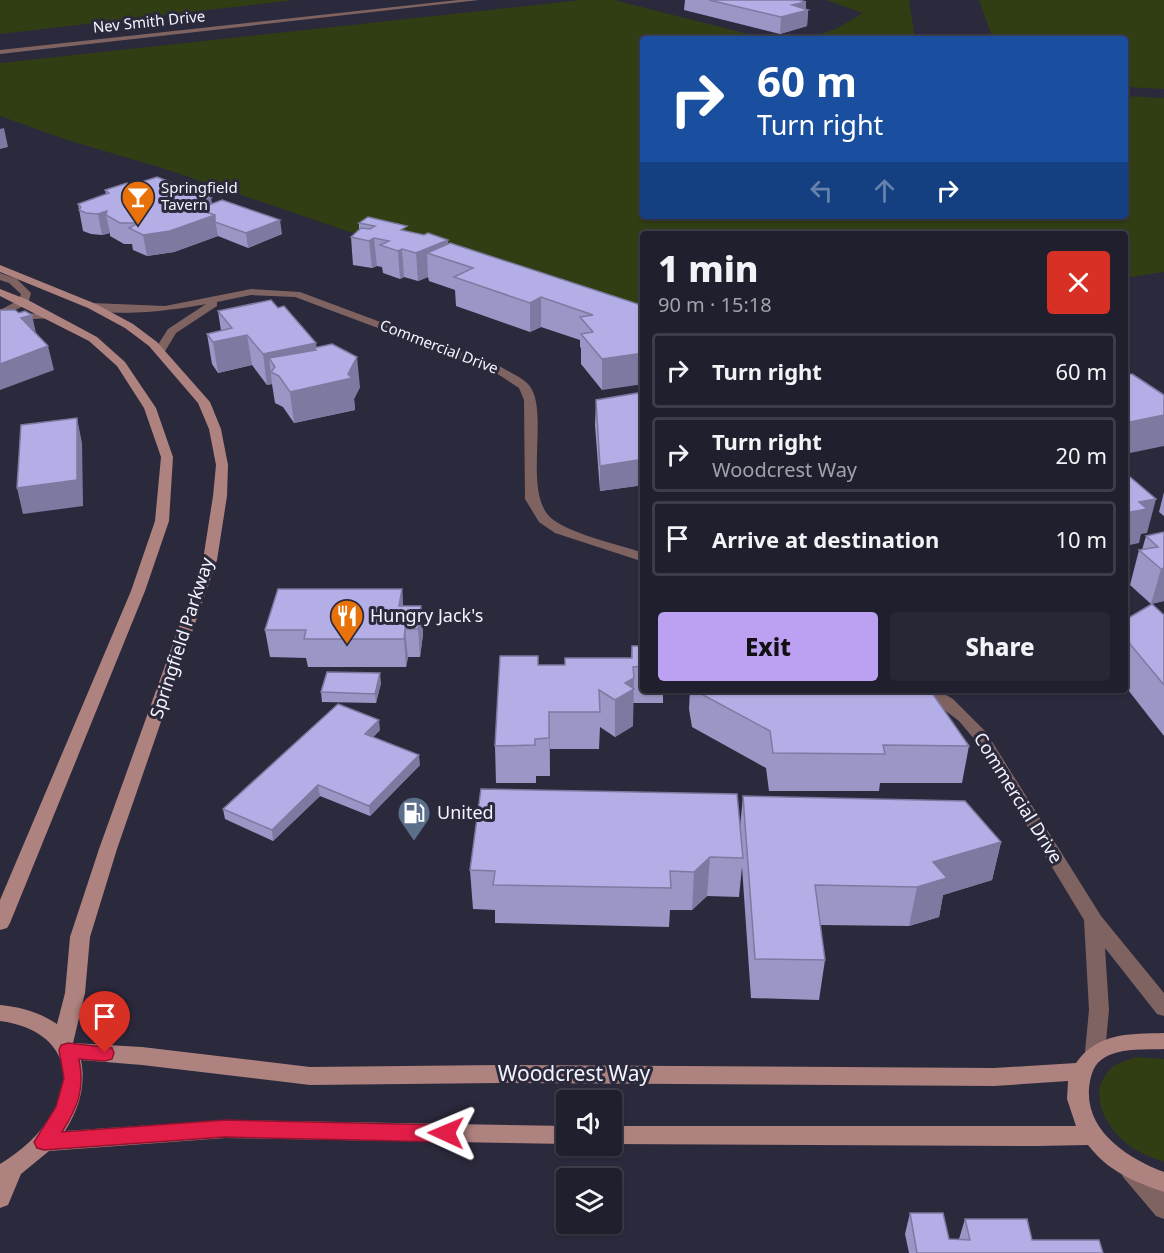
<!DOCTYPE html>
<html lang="en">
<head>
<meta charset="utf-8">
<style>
	:root { --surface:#201f2d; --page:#282735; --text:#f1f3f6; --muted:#a2a2aa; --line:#3d3d49; --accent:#bca0f2 }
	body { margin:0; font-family:"Noto Sans",sans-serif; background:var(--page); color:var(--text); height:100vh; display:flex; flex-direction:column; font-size:22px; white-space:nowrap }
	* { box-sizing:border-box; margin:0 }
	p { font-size:20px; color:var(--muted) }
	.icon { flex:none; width:33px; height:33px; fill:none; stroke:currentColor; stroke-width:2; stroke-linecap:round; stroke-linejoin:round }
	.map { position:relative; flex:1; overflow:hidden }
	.side { position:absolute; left:640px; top:231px; width:488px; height:462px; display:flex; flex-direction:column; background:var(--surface); border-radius:6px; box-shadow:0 2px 4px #0004,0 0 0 2px var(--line) }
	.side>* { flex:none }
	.banner { position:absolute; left:640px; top:36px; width:488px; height:183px; border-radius:6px; box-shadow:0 2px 4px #0004,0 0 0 2px var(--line); background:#1a4fa0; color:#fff; overflow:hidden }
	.buttons { position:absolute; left:556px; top:1090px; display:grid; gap:12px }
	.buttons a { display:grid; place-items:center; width:66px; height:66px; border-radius:6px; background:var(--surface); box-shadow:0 2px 4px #0004,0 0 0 2px var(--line); font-size:30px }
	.pin { position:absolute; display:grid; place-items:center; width:51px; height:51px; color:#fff; margin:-62px -26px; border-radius:50% 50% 50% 0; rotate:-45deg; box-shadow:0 0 6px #0007 }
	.pin .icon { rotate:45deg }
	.me { position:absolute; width:66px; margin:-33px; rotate:271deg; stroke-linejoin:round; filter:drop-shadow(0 0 4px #0008) }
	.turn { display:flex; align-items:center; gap:21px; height:126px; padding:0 18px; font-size:27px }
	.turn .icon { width:78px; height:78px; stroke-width:2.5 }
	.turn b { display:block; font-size:42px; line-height:51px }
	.lanes { display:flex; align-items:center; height:57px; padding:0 18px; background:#0003; justify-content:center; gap:30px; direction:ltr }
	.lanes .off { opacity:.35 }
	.round { display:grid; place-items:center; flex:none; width:63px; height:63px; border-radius:6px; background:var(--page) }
	.summary { display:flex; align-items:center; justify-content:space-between; height:102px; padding:0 18px }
	h1 { font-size:36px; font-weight:800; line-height:45px }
	.action { display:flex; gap:12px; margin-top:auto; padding:12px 18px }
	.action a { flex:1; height:69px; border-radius:6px; background:var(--accent); color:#111; font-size:24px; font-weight:800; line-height:69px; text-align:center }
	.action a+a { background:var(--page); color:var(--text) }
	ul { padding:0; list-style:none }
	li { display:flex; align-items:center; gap:18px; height:75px; margin:0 12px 9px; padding:0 6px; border:3px solid var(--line); border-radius:6px }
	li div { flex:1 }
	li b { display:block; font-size:22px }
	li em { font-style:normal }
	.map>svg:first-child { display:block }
</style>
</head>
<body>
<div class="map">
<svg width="1164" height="1253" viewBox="0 0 1164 1253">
	<rect width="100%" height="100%" fill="#2b293c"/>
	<!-- green -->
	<g fill="#313d13">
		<polygon points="0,0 294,0 0,34"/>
		<polygon points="581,0 614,0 768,39 644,39 644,216 1125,216 1125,96 1164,98 1164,272 1125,278 1125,234 644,234 643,332 162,168 67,140 0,116 0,63"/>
		<polygon points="826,0 909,0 915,39 805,39 836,29 863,13"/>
		<polygon points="979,0 1164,0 1164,89 1125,87 1125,39 993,39"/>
		<path d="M1136,1057L1164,1059V1162C1150,1157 1137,1152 1126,1143C1107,1128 1088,1095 1107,1073C1114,1063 1125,1061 1136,1057Z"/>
	</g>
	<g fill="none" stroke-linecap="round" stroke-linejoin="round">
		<!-- street -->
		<g fill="#7f6361" fill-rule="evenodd">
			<polygon points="458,0 479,0 0,54 0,50"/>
			<polygon points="0,273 17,279 31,293 28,304 0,317 0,310 19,300 21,294 9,283 0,280"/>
			<path d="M251,289L300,292L501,367C509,372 522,377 528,384C551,408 522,490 550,517C566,533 620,545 644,553V562L555,533L539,522L525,499L524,400L519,388L493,371L295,297L251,295L217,302V306L176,333L164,353L160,354L154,351L168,329L206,304C182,309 105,320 87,306L92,303L165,306Z"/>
			<polygon points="51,313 56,316 55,318 13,320 8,317 13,314"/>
			<polygon points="918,690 938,690 953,699 986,732 1101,916 1164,993 1164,1016 1157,1014 1105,948 1109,1010 1105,1052 1102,1058 1095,1061 1088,1058 1085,1052 1089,1010 1084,920 975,740 959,721"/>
			<polygon points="1131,1160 1139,1163 1164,1192 1164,1219 1156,1216 1123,1177 1120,1170 1123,1163"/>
		</g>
		<!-- secondary -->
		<g fill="#ae827f" fill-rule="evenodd">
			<path d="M0,265L96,304L133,324L157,342L210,402L221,429L228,465L227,496L217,560L117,849L90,937L85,993L73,1043L142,1047L310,1067L499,1065L994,1068L1076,1063C1098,1032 1130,1034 1164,1033V1049C1144,1050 1118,1047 1101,1060C1092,1067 1090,1079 1089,1089C1086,1132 1129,1159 1164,1172V1192C1133,1181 1109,1172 1088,1145L1037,1146L612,1144V1126H1076L1067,1099L1068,1081L994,1086L499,1083L310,1085L142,1065L81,1060C86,1086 79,1109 65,1131L225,1120L567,1126V1144L225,1138L49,1151L21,1174L8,1205L0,1208V1164C21,1151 41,1134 53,1112C81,1063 50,1027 0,1021V1005C21,1007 39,1012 57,1024L65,993L70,937L99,849L203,560L213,496L216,465L209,429L198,403L149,346L125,328L88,308L0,272Z"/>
			<polygon points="0,289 28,300 97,337 125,362 156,408 173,457 169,521 145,591 10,923 7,928 0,930 0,900 131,591 155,521 161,457 144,408 117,366 89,341 0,296"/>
		</g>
	</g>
	<!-- wall -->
	<g fill="#9a96c6">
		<polygon points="685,0 799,0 806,2 806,9 808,10 807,26 780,34 684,10"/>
		<polygon points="132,185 212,204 282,234 248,248 218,236 174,252 147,256 133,250 132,244 124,244 110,236 110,233 102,235 91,234 83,231 78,204 106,194 105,190"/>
		<polygon points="359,223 407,231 644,306 602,390 581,364 581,348 580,347 580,340 541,327 530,332 456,306 455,290 429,281 428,277 418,281 404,277 400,279 383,273 382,267 377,266 372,268 353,265 351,237 359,230"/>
		<polygon points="218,311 317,347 360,387 354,399 355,410 294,423 283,407 275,403 272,384 267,385 252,365 218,373 212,364 207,334 221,331"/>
		<polygon points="644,392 644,485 600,491 595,425 596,400"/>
		<polygon points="1164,492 1164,516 1159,512"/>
		<polygon points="1164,532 1164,601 1151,604 1130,585 1139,550 1142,550 1146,536"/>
		<polygon points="402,589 403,606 421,606 423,634 420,657 408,657 406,667 308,667 306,658 270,657 265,630"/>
		<polygon points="1164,615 1164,736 1125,686 1125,620"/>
		<polygon points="632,646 644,646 644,690 663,690 663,703 633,703 633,726 615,737 600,727 599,749 550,749 550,776 536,776 536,783 496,783 495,746 565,665 631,658"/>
		<polygon points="381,683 376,703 322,702 321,692"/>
		<polygon points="690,690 930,690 969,746 962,783 880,783 879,791 769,791 766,768 692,727 689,709"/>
		<polygon points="380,730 373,737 420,765 370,816 320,796 273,841 225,819 223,809"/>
		<polygon points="743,796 1001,842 992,880 943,895 939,917 909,926 820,925 825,960 819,1000 751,998 742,867 739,897 707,896 692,910 670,910 669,927 495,923 495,910 473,909 470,870 740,827"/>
		<polygon points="910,1213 949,1239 959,1239 965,1219 1032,1240 1103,1253 909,1253 905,1234"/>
	</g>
	<!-- shaded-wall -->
	<g fill="#7d7aa1">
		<polygon points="806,2 806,11 808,10 807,26 780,34 781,17 792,5"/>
		<polygon points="4,128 8,147 0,149 0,129"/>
		<polygon points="211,198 218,236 174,252 147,256 143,235 188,206"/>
		<polygon points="107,211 106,215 110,233 102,235 98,214"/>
		<polygon points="280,220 282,234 248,248 246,233"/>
		<polygon points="374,238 377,266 372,268 369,241"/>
		<polygon points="448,240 449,260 427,253 428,277 418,281 416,253"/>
		<polygon points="402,249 404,277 400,279 398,251"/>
		<polygon points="541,297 541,327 530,332 530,303"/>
		<polygon points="32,315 37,338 21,318"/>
		<polygon points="247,335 252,365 218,373 213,342"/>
		<polygon points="316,343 320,373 316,350 314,348 317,374 279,376 275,367 269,358 272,384 267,385 263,354"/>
		<polygon points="48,346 54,370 0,390 0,364"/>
		<polygon points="644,353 644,384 602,390 602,359"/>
		<polygon points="357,357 360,387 354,399 355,410 294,423 290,392 348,374"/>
		<polygon points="1164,415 1164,446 1125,454 1125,423"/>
		<polygon points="77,418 82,443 83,506 23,514 17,488"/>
		<polygon points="644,459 644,485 600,491 600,466"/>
		<polygon points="1156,499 1147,533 1141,534 1139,543 1125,546 1125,513 1139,502"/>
		<polygon points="1164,568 1164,601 1151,604 1161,569"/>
		<polygon points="402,589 404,617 399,606"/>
		<polygon points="421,606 423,634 420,657 418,629"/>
		<polygon points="405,629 408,657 406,667 404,639"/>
		<polygon points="380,673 381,683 376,703 375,694"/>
		<polygon points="634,678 633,726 615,737 615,700 625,683"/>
		<polygon points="549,712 550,749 550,776 549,738"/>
		<polygon points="379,720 380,730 366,744 365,734"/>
		<polygon points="419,755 420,765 370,816 369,806"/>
		<polygon points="318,785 320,796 273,841 272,830"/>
		<polygon points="1001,842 992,880 943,895 939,917 909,926 917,887 933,862"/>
		<polygon points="710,857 707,896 692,910 694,872"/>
	</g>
	<!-- building -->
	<g fill="#b3aee6" stroke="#7d7aa1" stroke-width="1.5">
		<polygon points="709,0 799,0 806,2 792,5 808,10 781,17"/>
		<polygon points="157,177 211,198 188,206 215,215 170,231 143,235 129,228 138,223 120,223 106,215 107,211 98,214 86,213 79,210 81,207 78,204 109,193 105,190 127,183 132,185"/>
		<polygon points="222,200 280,220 246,233 215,222 215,215 198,209"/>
		<polygon points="368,217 407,226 401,230 424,235 428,233 448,240 416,253 402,249 398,251 380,245 389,241 374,238 369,241 351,237 361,228 370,229 375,226 359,223"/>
		<polygon points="450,243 644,306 644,353 602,359 581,334 593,332 580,317 593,315 541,297 530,303 454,277 473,268 427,253"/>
		<polygon points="271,300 278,308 284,306 316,343 263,354 247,335 213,342 207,334 232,328 218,311"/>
		<polygon points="0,310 15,310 19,313 25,311 32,315 21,318 48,346 0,364"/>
		<polygon points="332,344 357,357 348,374 352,378 290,392 279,376 271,372 275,367 269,358 316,350 314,348"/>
		<polygon points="1132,374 1164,395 1164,415 1125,423 1125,375"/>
		<polygon points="644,392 644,459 600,466 596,400"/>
		<polygon points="77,418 77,480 17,488 21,425"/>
		<polygon points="1125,477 1130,477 1156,499 1139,502 1147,509 1125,513"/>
		<polygon points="1164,532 1164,568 1161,569 1139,550 1158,547 1146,536"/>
		<polygon points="278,589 402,589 399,606 421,606 418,629 405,629 404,639 304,639 306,630 265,630"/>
		<polygon points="1152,604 1164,615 1164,685 1130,644 1125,626 1125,620"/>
		<polygon points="632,646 644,646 644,666 633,667 634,678 625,683 634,689 615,700 599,690 600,712 549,712 549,738 535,739 535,745 495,746 500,656 538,656 538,665 565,665 565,658 632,658"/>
		<polygon points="327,672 380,673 375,694 321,692"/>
		<polygon points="694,690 930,690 969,746 883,745 885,754 773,753 770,731"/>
		<polygon points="338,704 379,720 365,734 419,755 369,806 318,785 272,830 223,809"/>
		<polygon points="481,789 737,794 743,858 710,857 694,872 670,871 671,888 493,885 495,871 470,870"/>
		<polygon points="743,796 965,801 1001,842 933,862 947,878 917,887 815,885 825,960 755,959"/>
		<polygon points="910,1213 943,1213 949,1239 970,1240 965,1219 1027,1219 1032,1240 1099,1240 1103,1253 917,1253"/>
	</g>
	<!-- route -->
	<path fill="#e11d48" stroke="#92132f" stroke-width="1.5" d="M68,1043L112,1048L114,1053L112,1059L105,1061L79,1059C85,1089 78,1107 62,1132L225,1120L446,1125L453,1127L456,1133L453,1139L446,1142L225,1137L44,1150L37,1148L34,1142L56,1107L64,1078L59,1050L61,1045Z"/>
	<!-- icons -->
	<defs>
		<g id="bar-pin" transform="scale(1.725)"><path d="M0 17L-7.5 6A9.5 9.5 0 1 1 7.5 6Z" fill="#e8710a" stroke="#2b293c"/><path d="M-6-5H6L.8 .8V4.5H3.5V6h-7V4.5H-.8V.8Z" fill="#fff"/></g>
		<g id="restaurant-pin" transform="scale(1.725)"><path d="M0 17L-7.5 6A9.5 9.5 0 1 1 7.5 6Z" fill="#e8710a" stroke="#2b293c"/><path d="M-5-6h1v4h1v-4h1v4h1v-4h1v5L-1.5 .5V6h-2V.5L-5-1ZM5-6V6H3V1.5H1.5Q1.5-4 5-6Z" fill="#fff"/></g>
		<g id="fuel-pin" transform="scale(1.725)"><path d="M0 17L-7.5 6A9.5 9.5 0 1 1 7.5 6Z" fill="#5c6f8a" stroke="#2b293c"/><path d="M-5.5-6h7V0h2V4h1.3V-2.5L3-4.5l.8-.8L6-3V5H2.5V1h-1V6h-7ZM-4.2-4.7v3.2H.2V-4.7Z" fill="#fff"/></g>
	</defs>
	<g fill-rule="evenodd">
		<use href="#bar-pin" x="138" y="197"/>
		<use href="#restaurant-pin" x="347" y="616"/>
		<use href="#fuel-pin" x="414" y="813"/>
	</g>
	<g text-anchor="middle" stroke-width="6" stroke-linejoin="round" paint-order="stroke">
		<!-- far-street labels -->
		<g font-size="15" fill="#f4f4fe" stroke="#2b293c">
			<text transform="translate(149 22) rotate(-6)" y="5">Nev Smith Drive</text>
			<text transform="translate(439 347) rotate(21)" y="5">Commercial Drive</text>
		</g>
		<!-- far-poi labels -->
		<g font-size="15" fill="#f4f4fe" stroke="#2b293c" text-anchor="start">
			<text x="161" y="193">Springfield<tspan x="161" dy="17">Tavern</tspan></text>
		</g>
		<!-- poi labels -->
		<g font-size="18" fill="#f4f4fe" stroke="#2b293c" text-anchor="start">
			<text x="370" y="622">Hungry Jack's</text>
			<text x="437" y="819">United</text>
		</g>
		<!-- street labels -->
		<g font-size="18" fill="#f4f4fe" stroke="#2b293c">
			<text transform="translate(182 638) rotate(-72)" y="6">Springfield Parkway</text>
			<text transform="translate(1018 798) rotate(58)" y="6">Commercial Drive</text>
		</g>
		<!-- near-street labels -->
		<g font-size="21" fill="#f4f4fe" stroke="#2b293c">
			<text x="574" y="1081">Woodcrest Way</text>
		</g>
	</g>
</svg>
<div class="buttons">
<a><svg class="icon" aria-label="sound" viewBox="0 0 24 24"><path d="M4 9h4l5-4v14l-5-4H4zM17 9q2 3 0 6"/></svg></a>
<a><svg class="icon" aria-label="layers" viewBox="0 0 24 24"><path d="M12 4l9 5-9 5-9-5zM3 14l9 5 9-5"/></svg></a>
</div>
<div class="pin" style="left:105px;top:1053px;background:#d93025"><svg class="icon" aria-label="arrive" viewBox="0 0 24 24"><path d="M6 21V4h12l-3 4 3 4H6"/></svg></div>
<svg class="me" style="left:446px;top:1133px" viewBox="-20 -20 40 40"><path d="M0-17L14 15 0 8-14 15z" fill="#e11d48" stroke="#fff" stroke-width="4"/></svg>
<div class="banner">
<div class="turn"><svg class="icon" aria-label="right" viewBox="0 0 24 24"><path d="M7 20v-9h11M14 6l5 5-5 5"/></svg><div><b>60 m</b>Turn right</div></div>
<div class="lanes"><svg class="icon off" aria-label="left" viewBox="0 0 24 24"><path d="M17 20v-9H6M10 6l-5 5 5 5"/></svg><svg class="icon off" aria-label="ahead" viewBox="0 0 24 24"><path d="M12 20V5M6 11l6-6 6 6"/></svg><svg class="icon" aria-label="right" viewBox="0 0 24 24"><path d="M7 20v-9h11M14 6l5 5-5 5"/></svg></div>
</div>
<section class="side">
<div class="summary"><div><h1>1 min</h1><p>90 m · 15:18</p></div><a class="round" style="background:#d93025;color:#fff"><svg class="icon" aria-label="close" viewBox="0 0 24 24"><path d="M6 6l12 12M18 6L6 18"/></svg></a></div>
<ul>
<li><svg class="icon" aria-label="right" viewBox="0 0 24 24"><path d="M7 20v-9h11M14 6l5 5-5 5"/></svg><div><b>Turn right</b></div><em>60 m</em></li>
<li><svg class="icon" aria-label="right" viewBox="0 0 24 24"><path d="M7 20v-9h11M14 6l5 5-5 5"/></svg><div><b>Turn right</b><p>Woodcrest Way</p></div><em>20 m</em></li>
<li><svg class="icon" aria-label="arrive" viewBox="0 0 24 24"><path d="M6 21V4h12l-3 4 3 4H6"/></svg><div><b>Arrive at destination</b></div><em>10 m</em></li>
</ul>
<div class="action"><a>Exit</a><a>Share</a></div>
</section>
</div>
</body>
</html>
